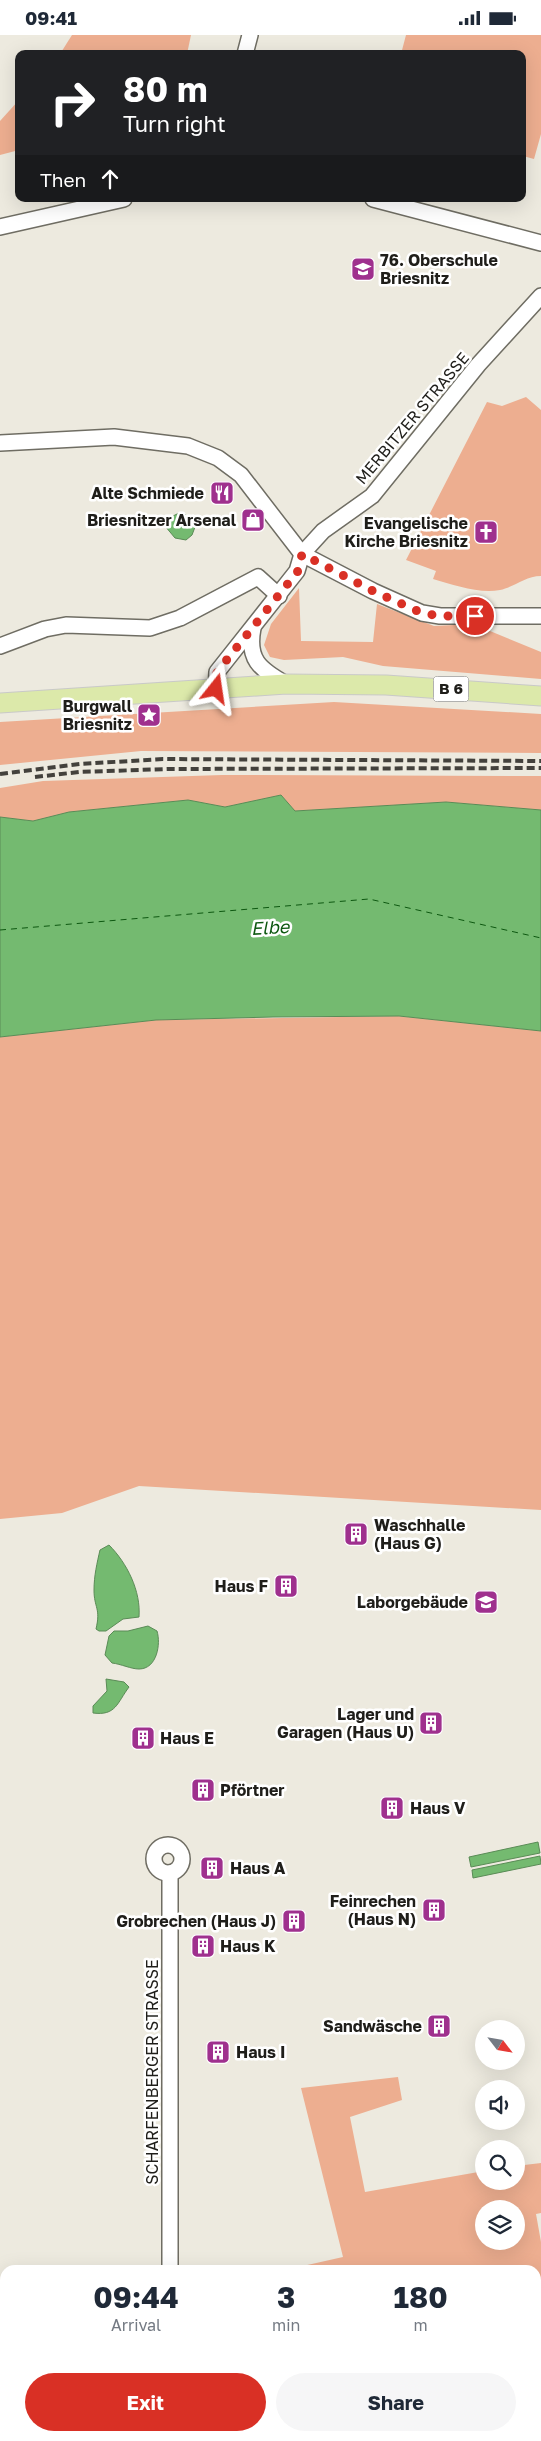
<!DOCTYPE html>
<html lang="en">
<head>
<meta charset="utf-8">
<style>
	:root { --surface:#fff; --page:#f6f6f7; --text:#1f2937; --muted:#747a83; --accent:#d93025 }
	body { margin:0; font-family:"Golos Text",sans-serif; background:var(--page); color:var(--text); height:100vh; display:flex; flex-direction:column; font-size:19px; white-space:nowrap }
	* { box-sizing:border-box; margin:0 }
	p { font-size:16px; color:var(--muted) }
	.icon { flex:none; width:28px; height:28px; fill:none; stroke:currentColor; stroke-width:2; stroke-linecap:round; stroke-linejoin:round }
	.map { position:relative; flex:1; overflow:hidden }
	.drawer { position:absolute; left:0px; top:2230px; width:541px; height:176px; display:flex; flex-direction:column; background:var(--surface); border-radius:15px 15px 0 0; box-shadow:0 5px 20px #0002 }
	.drawer>* { flex:none }
	.guide { position:absolute; left:15px; top:15px; width:511px; height:152px; border-radius:10px; box-shadow:0 5px 20px #0002; background:#202124; color:#fff; overflow:hidden }
	.needle { width:32px; rotate:121deg }
	.fabs { position:absolute; left:475px; top:1985px; display:grid; gap:10px }
	.fabs a { display:grid; place-items:center; width:50px; height:50px; border-radius:50%; background:var(--surface); box-shadow:0 5px 20px #0002; font-size:25px }
	.pin { position:absolute; display:grid; place-items:center; width:42px; height:42px; color:#fff; margin:-21px; border:2px solid #fff; border-radius:50%; box-shadow:0 1px 5px #0007 }
	.me { position:absolute; width:55px; margin:-28px; rotate:15deg; stroke-linejoin:round; filter:drop-shadow(0 0 4px #0008) }
	.turn { display:flex; align-items:center; gap:18px; height:105px; padding:0 25px; font-size:22px }
	.turn .icon { width:65px; height:65px; stroke-width:2.5 }
	.turn b { display:block; font-size:35px; line-height:42px }
	.then { display:flex; align-items:center; height:48px; padding:0 25px; background:#0003; gap:10px; font-size:19px }
	.eta { display:flex; justify-content:space-evenly; align-items:center; height:85px; text-align:center }
	.eta b { font-size:30px; font-weight:700; line-height:35px }
	.primary-button { display:flex; gap:10px; margin-top:auto; padding:10px 25px }
	.primary-button a { flex:1; height:58px; border-radius:30px; background:var(--accent); color:#fff; font-size:20px; font-weight:700; line-height:58px; text-align:center }
	.primary-button a+a { background:var(--page); color:var(--text) }
	.status { display:flex; justify-content:space-between; align-items:center; height:35px; padding:0 25px; background:var(--surface); direction:ltr }
	.status svg { height:14px; fill:currentColor }
	.map>svg:first-child { display:block }
</style>
</head>
<body>
<div class="status"><b>09:41</b><svg viewBox="0 0 49 12"><path d="M0 12V9h3v3zM5 12V6h3v6zM10 12V3h3v9zM15 12V0h3v12zM26 1h20v11H26zM47 4h2v5h-2z"/></svg></div>
<div class="map">
<svg width="541" height="2406" viewBox="0 0 541 2406">
	<rect width="100%" height="100%" fill="#edeadf"/>
	<!-- green -->
	<g fill="#edae90" fill-rule="evenodd">
		<polygon points="72,0 191,0 187,19 60,19"/>
		<polygon points="406,0 541,0 541,99 534,124 523,121 522,19 401,19"/>
		<polygon points="19,65 19,115 0,120 0,86"/>
		<path d="M526,362L541,375V541C525,541 515,552 500,555C479,559 454,550 433,544L436,536L406,525L487,367L502,371Z"/>
		<polygon points="299,553 301,606 373,607 377,569 434,591 473,589 541,617 541,644 383,631 343,622 284,625 270,622 264,610 271,589"/>
		<polygon points="334,667 541,679 541,718 141,716 0,730 0,687"/>
		<polygon points="222,740 541,741 541,775 446,767 295,776 281,760 225,772 188,765 69,777 33,786 0,782 0,753 43,746"/>
		<polygon points="398,981 541,996 541,1475 139,1451 62,1478 0,1484 0,1002 156,985"/>
		<path d="M398,2042L402,2065L350,2082L365,2157L484,2136V2146H516V2131L541,2128V2178L536,2179L541,2207V2269H536V2235H285L343,2222L301,2053ZM484,2174H516V2206H484Z"/>
	</g>
	<!-- water -->
	<g fill="#74ba70" stroke="#5a8b56">
		<polygon points="179,478 185,479 195,492 192,500 186,505 175,503 165,491 167,484"/>
		<polygon points="281,760 295,776 446,767 541,775 541,996 399,981 273,982 156,985 0,1002 0,782 33,786 69,777 188,765 225,772"/>
		<path d="M109,1510C127,1528 141,1556 139,1582L123,1584L106,1596H99L96,1594C101,1573 94,1573 94,1555C94,1541 97,1528 100,1515Z"/>
		<path d="M148,1591L157,1596C161,1609 157,1634 139,1634C131,1634 121,1629 112,1628L105,1620L109,1601L114,1596H128Z"/>
		<path d="M106,1644L124,1647L129,1652C117,1668 116,1681 93,1678V1671L107,1656Z"/>
		<polygon points="538,1807 540,1818 471,1832 469,1822"/>
		<polygon points="540,1821 541,1829 473,1843 472,1835"/>
	</g>
	<g fill="none" stroke-linecap="round" stroke-linejoin="round">
		<!-- ferry -->
		<polyline stroke="#0d5810" stroke-width="1" stroke-dasharray="6 5" stroke-linecap="butt" points="0,895 369,864 541,903"/>
		<!-- minor casing -->
		<g stroke="#6f6d63" stroke-width="18">
			<g id="minor">
				<polyline points="245,19 250,0"/>
				<polyline points="373,164 541,208"/>
				<polyline points="0,192 124,164"/>
				<polyline points="0,408 114,402 188,411 218,423 241,440 302,519 373,556 422,578 440,581 541,581"/>
				<path d="M253,593C247,624 259,634 286,649"/>
				<polyline points="0,611 45,594 66,590 150,593 180,583 258,542 279,561"/>
				<polyline points="216,654 217,637 297,536 302,519 323,496 372,461 478,330 541,261"/>
				<circle cx="168" cy="1824" r="14"/>
				<polyline points="170,1838 170,2235"/>
				<polyline points="172,2406 172,2401"/>
			</g>
		</g>
		<!-- major casing -->
		<g stroke="#c9c9c8" stroke-width="21">
			<polyline id="major" points="0,668 286,649 386,650 541,661"/>
		</g>
		<!-- minor -->
		<use href="#minor" stroke="#fff" stroke-width="15"/>
		<!-- major -->
		<use href="#major" stroke="#dce9aa" stroke-width="19"/>
		<!-- rail -->
		<g stroke="#43413c" stroke-width="4" stroke-dasharray="8 4" stroke-linecap="butt">
			<polyline points="0,739 80,729 163,724 541,726"/>
			<polyline points="35,742 79,737 167,734 541,733"/>
		</g>
	</g>
	<g fill="none" stroke-linecap="round" stroke-linejoin="round">
		<!-- route -->
		<polyline stroke="#d93025" stroke-width="9" stroke-dasharray="0 16.2" points="216,654 217,637 298,536 302,519 373,556 422,578 440,581 475,581"/>
	</g>
	<!-- icons -->
	<defs>
		<g id="school-square" transform="scale(1.25)"><rect x="-9" y="-9" width="18" height="18" rx="4" fill="#9f308e" stroke="#fff"/><path d="M0-5L7-2L0 1L-7-2ZM-4 1L0 2.5L4 1V4Q0 6-4 4Z" fill="#fff"/></g>
		<g id="restaurant-square" transform="scale(1.25)"><rect x="-9" y="-9" width="18" height="18" rx="4" fill="#9f308e" stroke="#fff"/><path d="M-5-6h1v4h1v-4h1v4h1v-4h1v5L-1.5 .5V6h-2V.5L-5-1ZM5-6V6H3V1.5H1.5Q1.5-4 5-6Z" fill="#fff"/></g>
		<g id="shop-square" transform="scale(1.25)"><rect x="-9" y="-9" width="18" height="18" rx="4" fill="#9f308e" stroke="#fff"/><path d="M-5-2.5h2.3a2.7 3.5 0 0 1 5.4 0H5L5.5 6h-11ZM-1.5-2.5h3a1.5 2.3 0 0 0-3 0Z" fill="#fff"/></g>
		<g id="church-square" transform="scale(1.25)"><rect x="-9" y="-9" width="18" height="18" rx="4" fill="#9f308e" stroke="#fff"/><path d="M-1.2-6h2.4v3.5h3.3v2.4h-3.3V6h-2.4V-.1h-3.3v-2.4h3.3Z" fill="#fff"/></g>
		<g id="sight-square" transform="scale(1.25)"><rect x="-9" y="-9" width="18" height="18" rx="4" fill="#9f308e" stroke="#fff"/><path d="M0-6L1.8-2.2L6-1.7L2.9 1.2L3.7 5.4L0 3.3L-3.7 5.4L-2.9 1.2L-6-1.7L-1.8-2.2Z" fill="#fff"/></g>
		<g id="building-square" transform="scale(1.25)"><rect x="-9" y="-9" width="18" height="18" rx="4" fill="#9f308e" stroke="#fff"/><path d="M-4-6H4V6H1V3H-1V6H-4ZM-2.5-4.3h1.7v1.8h-1.7ZM.8-4.3h1.7v1.8H.8ZM-2.5-1h1.7V.8h-1.7ZM.8-1h1.7V.8H.8Z" fill="#fff"/></g>
		<g id="university-square" transform="scale(1.25)"><rect x="-9" y="-9" width="18" height="18" rx="4" fill="#9f308e" stroke="#fff"/><path d="M0-5L7-2L0 1L-7-2ZM-4 1L0 2.5L4 1V4Q0 6-4 4Z" fill="#fff"/></g>
	</defs>
	<g fill-rule="evenodd">
		<use href="#school-square" x="363" y="234"/>
		<use href="#restaurant-square" x="222" y="458"/>
		<use href="#shop-square" x="253" y="485"/>
		<use href="#church-square" x="486" y="497"/>
		<use href="#sight-square" x="149" y="680"/>
		<use href="#building-square" x="356" y="1499"/>
		<use href="#building-square" x="286" y="1551"/>
		<use href="#university-square" x="486" y="1567"/>
		<use href="#building-square" x="431" y="1688"/>
		<use href="#building-square" x="143" y="1703"/>
		<use href="#building-square" x="203" y="1755"/>
		<use href="#building-square" x="392" y="1773"/>
		<use href="#building-square" x="212" y="1833"/>
		<use href="#building-square" x="434" y="1875"/>
		<use href="#building-square" x="294" y="1886"/>
		<use href="#building-square" x="203" y="1911"/>
		<use href="#building-square" x="439" y="1991"/>
		<use href="#building-square" x="218" y="2017"/>
	</g>
	<g text-anchor="middle" stroke-width="5" stroke-linejoin="round" paint-order="stroke">
		<!-- shield labels -->
		<rect fill="#fff" stroke="#62625f" stroke-width="1" x="433.5" y="641.5" width="35" height="25" rx="4"/>
		<g font-size="15" font-weight="bold" fill="#1f1e1a">
			<text x="451" y="659">B 6</text>
		</g>
		<!-- poi labels -->
		<g font-size="16" font-weight="bold" fill="#1f1e1a" stroke="#fff" text-anchor="end">
			<text x="380" y="231" text-anchor="start">76. Oberschule<tspan x="380" dy="18">Briesnitz</tspan></text>
			<text x="204" y="464">Alte Schmiede</text>
			<text x="236" y="491">Briesnitzer Arsenal</text>
			<text x="468" y="494">Evangelische<tspan x="468" dy="18">Kirche Briesnitz</tspan></text>
			<text x="132" y="677">Burgwall<tspan x="132" dy="18">Briesnitz</tspan></text>
			<text x="374" y="1496" text-anchor="start">Waschhalle<tspan x="374" dy="18">(Haus G)</tspan></text>
			<text x="268" y="1557">Haus F</text>
			<text x="468" y="1573">Laborgebäude</text>
			<text x="414" y="1685">Lager und<tspan x="414" dy="18">Garagen (Haus U)</tspan></text>
			<text x="160" y="1709" text-anchor="start">Haus E</text>
			<text x="220" y="1761" text-anchor="start">Pförtner</text>
			<text x="410" y="1779" text-anchor="start">Haus V</text>
			<text x="230" y="1839" text-anchor="start">Haus A</text>
			<text x="416" y="1872">Feinrechen<tspan x="416" dy="18">(Haus N)</tspan></text>
			<text x="276" y="1892">Grobrechen (Haus J)</text>
			<text x="220" y="1917" text-anchor="start">Haus K</text>
			<text x="422" y="1997">Sandwäsche</text>
			<text x="236" y="2023" text-anchor="start">Haus I</text>
		</g>
		<!-- street labels -->
		<g font-size="16" fill="#1f1e1a" stroke="#fff">
			<text transform="translate(412 383) rotate(-50)" y="6">MERBITZER STRASSE</text>
			<text transform="translate(152 2037) rotate(-90)" y="6">SCHARFENBERGER STRASSE</text>
		</g>
		<!-- water labels -->
		<g font-size="18" font-style="italic" fill="#0d5810" stroke="#fff">
			<text transform="translate(270 893) rotate(-3)" y="6">Elbe</text>
		</g>
	</g>
</svg>
<div class="fabs">
<a><svg class="needle" viewBox="-14 -14 28 28"><path d="M0-13l5 13h-10z" fill="#e53935"/><path d="M0 13l5-13h-10z" fill="#747a83"/></svg></a>
<a><svg class="icon" aria-label="sound" viewBox="0 0 24 24"><path d="M4 9h4l5-4v14l-5-4H4zM17 9q2 3 0 6"/></svg></a>
<a><svg class="icon" aria-label="search" viewBox="0 0 24 24"><circle cx="10" cy="10" r="6"/><path d="M15 15l6 6"/></svg></a>
<a><svg class="icon" aria-label="layers" viewBox="0 0 24 24"><path d="M12 4l9 5-9 5-9-5zM3 14l9 5 9-5"/></svg></a>
</div>
<div class="pin" style="left:475px;top:581px;background:#d93025"><svg class="icon" aria-label="arrive" viewBox="0 0 24 24"><path d="M6 21V4h12l-3 4 3 4H6"/></svg></div>
<svg class="me" style="left:216px;top:654px" viewBox="-20 -20 40 40"><path d="M0-17L14 15 0 8-14 15z" fill="#d93025" stroke="#fff" stroke-width="4"/></svg>
<div class="guide">
<div class="turn"><svg class="icon" aria-label="right" viewBox="0 0 24 24"><path d="M7 20v-9h11M14 6l5 5-5 5"/></svg><div><b>80 m</b>Turn right</div></div>
<div class="then">Then<svg class="icon" aria-label="ahead" viewBox="0 0 24 24"><path d="M12 20V5M6 11l6-6 6 6"/></svg></div>
</div>
<section class="drawer">
<div class="eta">
<div><b>09:44</b><p>Arrival</p></div>
<div><b>3</b><p>min</p></div>
<div><b>180</b><p>m</p></div>
</div>
<div class="primary-button"><a>Exit</a><a>Share</a></div>
</section>
</div>
</body>
</html>
